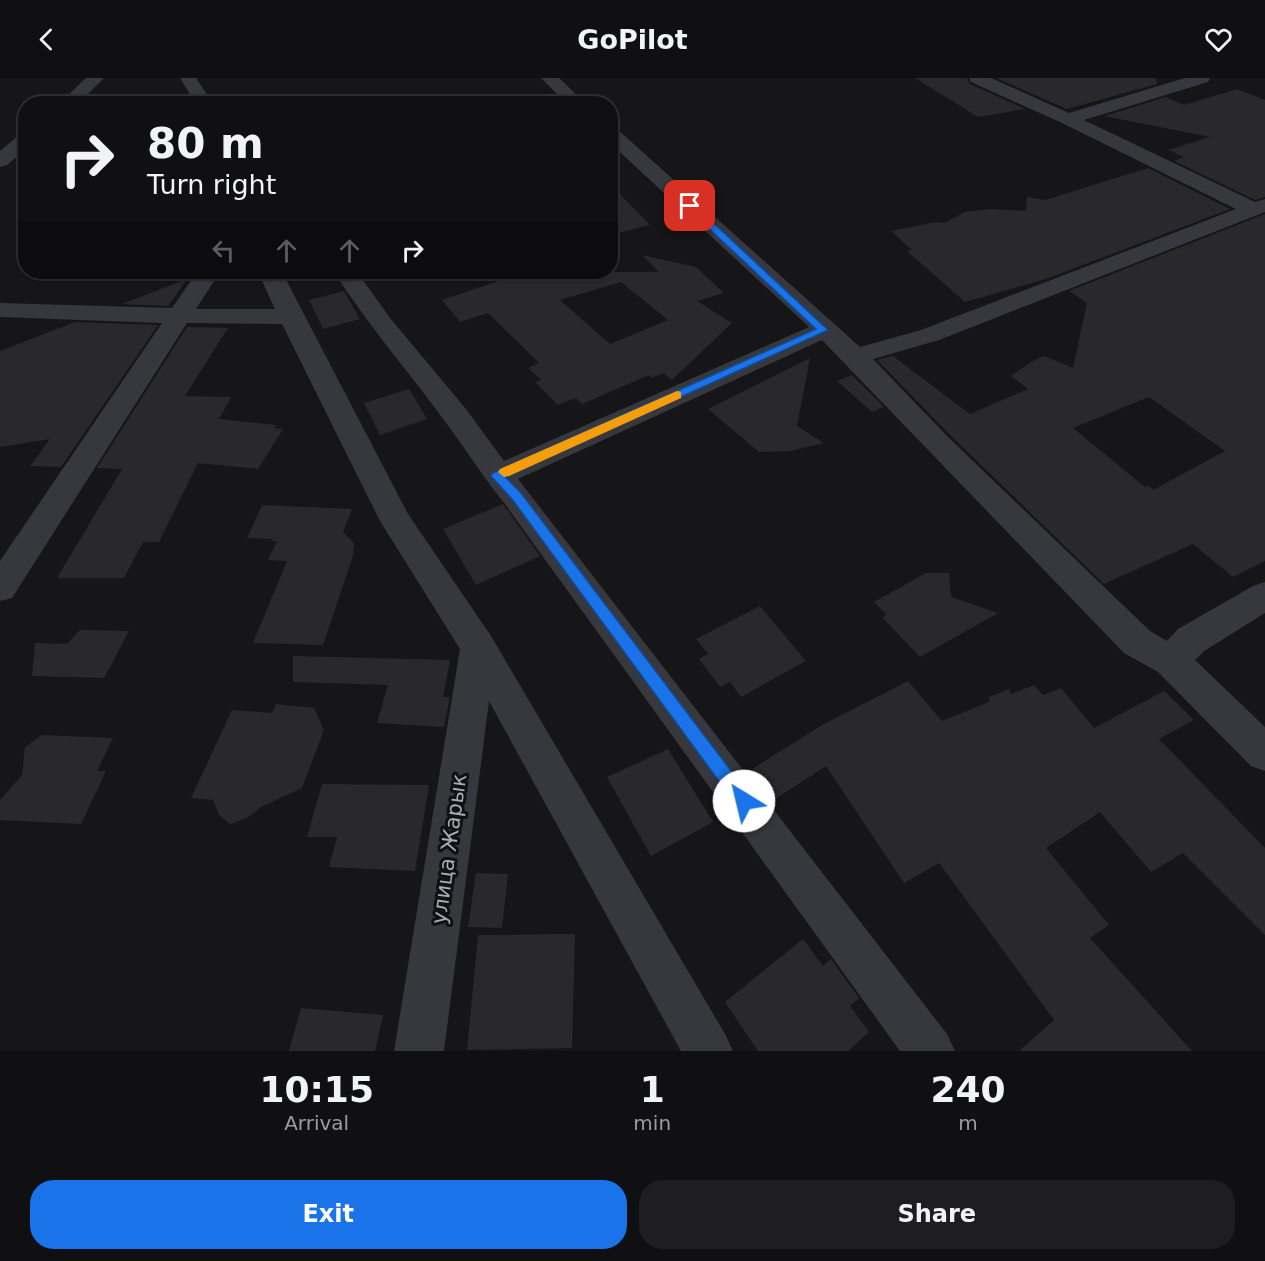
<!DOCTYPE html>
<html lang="en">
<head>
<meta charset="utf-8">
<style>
	:root { --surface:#101012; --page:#1e1e20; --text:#f1f3f6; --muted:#9c9d9f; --line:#303032; --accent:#1a73e8 }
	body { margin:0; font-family:"DejaVu Sans",sans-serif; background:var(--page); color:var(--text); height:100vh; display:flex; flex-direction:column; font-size:22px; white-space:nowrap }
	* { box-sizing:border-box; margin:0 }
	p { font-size:20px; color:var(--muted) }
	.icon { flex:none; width:33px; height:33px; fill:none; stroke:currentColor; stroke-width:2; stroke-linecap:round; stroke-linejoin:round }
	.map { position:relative; height:973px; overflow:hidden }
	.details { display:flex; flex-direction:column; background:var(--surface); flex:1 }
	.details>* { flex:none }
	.guide { position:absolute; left:18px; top:18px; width:600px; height:183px; border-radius:24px; box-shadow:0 2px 4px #0004,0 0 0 2px var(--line); background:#101012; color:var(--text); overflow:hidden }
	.pin { position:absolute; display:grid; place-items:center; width:51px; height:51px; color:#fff; margin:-26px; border-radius:12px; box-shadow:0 3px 9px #0006 }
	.me { position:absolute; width:66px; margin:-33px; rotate:324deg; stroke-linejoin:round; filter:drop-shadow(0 0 4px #0008) }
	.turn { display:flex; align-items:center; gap:21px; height:126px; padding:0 30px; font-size:27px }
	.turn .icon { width:78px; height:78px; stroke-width:2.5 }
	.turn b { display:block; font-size:42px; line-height:51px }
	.lanes { display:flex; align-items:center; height:57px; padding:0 30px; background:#0003; justify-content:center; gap:30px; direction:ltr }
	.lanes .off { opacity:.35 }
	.eta { display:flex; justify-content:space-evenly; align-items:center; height:102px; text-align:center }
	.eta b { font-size:36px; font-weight:700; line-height:42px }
	.primary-button { display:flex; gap:12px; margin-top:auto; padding:12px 30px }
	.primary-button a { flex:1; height:69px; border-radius:24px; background:var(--accent); color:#fff; font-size:24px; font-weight:700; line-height:69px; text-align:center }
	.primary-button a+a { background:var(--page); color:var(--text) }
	header { display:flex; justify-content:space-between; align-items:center; height:78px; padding:0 30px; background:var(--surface); font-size:27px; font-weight:700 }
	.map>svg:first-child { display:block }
</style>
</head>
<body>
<header><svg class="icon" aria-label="back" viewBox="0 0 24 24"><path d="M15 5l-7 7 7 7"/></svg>GoPilot<svg class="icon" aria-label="heart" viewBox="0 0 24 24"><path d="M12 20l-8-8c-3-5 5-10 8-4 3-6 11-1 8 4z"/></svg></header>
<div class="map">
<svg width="1265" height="973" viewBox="0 0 1265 973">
	<rect width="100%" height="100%" fill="#161618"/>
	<!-- building -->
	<g fill="#29292c" fill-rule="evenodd">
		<polygon points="915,0 967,0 970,6 1025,31 978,39"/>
		<polygon points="996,0 1156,0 1157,6 1067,31"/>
		<polygon points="1237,11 1265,22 1265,119 1255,122 1174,83 1184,79 1168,72 1210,59 1104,38 1166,19 1184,27"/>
		<polygon points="1148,90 1230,131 1046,201 965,224 907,173 912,172 891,153 935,144 944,145 965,134 991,131 1026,133 1027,119 1045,122"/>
		<polygon points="610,106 650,147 610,157"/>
		<path d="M1265,136V483L1233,499L1193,466L1104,506L950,357L877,282L893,278L970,336L1028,311L1011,298L1031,284L1044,278L1073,290L1087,225L1069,213ZM1149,319L1225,373L1153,412L1148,408L1145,409L1073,350Z"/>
		<path d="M642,177L696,189L724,215L697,223L732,245L672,302L663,295L652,300L649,297L582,326L576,320L558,327L535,304L541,302L528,290L539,285L488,235L460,244L442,222L526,194H659ZM621,204L668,242L610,266L560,222Z"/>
		<polygon points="187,201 168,228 122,226"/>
		<polygon points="344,213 360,241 323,251 309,222"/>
		<polygon points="75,244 158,247 61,389 30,388 50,361 0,369 0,273"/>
		<polygon points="187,249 228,250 185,318 231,319 219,341 276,347 273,350 283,351 258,391 198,385 159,464 143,464 124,500 57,500 122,391 97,390"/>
		<polygon points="810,280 797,348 824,365 790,373 759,374 708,331"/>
		<polygon points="852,297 884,329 872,334 837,303"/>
		<polygon points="409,311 427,341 380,357 364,325"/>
		<polygon points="503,426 540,478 476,507 443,451"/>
		<polygon points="262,427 352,431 343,454 354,465 353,478 323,567 253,565 287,483 268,482 277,463 272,463 273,461 247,460"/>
		<polygon points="926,495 949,495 951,519 998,535 920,579 883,540 886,536 874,524"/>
		<polygon points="760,528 806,583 741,619 730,604 720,609 699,581 708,576 696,561"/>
		<polygon points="80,552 129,553 104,600 32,598 35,565 67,566"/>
		<polygon points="293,578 450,582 443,619 450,619 444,649 377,645 388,607 293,604"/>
		<polygon points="908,603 942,643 989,624 989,619 1009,611 1011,616 1034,607 1043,617 1061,610 1094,650 1164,613 1194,642 1159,661 1265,770 1265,857 1183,775 1151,794 1100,734 1046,770 1109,847 1090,860 1192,973 1019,973 1054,942 939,785 904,805 826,688 775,721 752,691 822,647"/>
		<polygon points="276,626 314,630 324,652 302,710 261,729 247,740 230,746 219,737 213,722 191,720 232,632 272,635"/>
		<polygon points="42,657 113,660 97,693 106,693 81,746 0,742 0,722 22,697 25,669"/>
		<polygon points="668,671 713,744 651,778 607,699"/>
		<polygon points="322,706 429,707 415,793 329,789 337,759 307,759"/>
		<polygon points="476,795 508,796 502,850 468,849"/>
		<polygon points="575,856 572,970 467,972 478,857"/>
		<polygon points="803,861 823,888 831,881 859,920 850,928 869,954 848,973 758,973 725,924"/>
		<polygon points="301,930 383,937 375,973 289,973"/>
	</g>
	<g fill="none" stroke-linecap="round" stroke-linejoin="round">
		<!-- minor -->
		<g fill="#37383d" fill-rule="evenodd">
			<polygon points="86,0 104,0 78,26 59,26"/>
			<polygon points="180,0 196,0 213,26 196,26"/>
			<polygon points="541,0 559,0 586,26 567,26"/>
			<path d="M969,0H991L1069,35L1185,0H1210L1208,4L1084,42L1255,124L1265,121V134L939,262L873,281L948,359L1150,553L1167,563L1178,551L1253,508L1265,504V535L1204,573L1195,582L1265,649V693L1251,688L1158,594L1124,575L822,262L518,401L947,956L955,973H900L505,426C481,397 462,365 438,334C403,287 366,244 334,194H357L390,240L466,331L504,383L809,249L610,65V50L617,51L860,269L921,252L1236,131L1062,45L971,4Z"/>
			<polygon points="26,56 26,71 7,87 0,89 0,73 19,57"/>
			<polygon points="197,194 220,194 196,231 275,231 258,194 282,194 408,436 491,558 725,956 733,973 681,973 489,623 444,973 394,973 460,571 380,443 282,246 187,245 12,520 0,523 0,483 162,245 0,239 0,225 172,230"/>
		</g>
	</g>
	<!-- route -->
	<polygon fill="#1a73e8" stroke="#114b97" stroke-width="1.5" points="687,126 693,126 828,252 505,399 521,415 750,718 753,723 750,729 744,732 738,729 512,421 491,398 493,395 816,251 687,130"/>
	<!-- slow -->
	<polygon fill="#f59e0b" points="677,313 681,314 681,320 509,398 504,399 498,394 500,391"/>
	<g text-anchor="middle" stroke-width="6" stroke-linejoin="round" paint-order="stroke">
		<!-- near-street labels -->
		<g font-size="21" fill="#a8adb8" stroke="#111113">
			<text transform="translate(449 771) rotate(-82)" y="7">улица Жарык</text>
		</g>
	</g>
</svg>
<div class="pin" style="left:690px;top:128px;background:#d93025"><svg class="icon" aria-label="arrive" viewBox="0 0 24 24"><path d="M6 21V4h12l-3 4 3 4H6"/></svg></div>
<svg class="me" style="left:744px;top:723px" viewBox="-20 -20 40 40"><circle r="19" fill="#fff"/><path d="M0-13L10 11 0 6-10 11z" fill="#1a73e8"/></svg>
<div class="guide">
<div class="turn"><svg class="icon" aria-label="right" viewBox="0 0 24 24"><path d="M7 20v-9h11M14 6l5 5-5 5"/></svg><div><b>80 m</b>Turn right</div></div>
<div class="lanes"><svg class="icon off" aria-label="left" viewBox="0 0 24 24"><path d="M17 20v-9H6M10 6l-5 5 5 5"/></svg><svg class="icon off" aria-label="ahead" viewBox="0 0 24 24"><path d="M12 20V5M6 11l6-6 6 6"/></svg><svg class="icon off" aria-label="ahead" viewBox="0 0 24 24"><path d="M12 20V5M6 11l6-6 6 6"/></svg><svg class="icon" aria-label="right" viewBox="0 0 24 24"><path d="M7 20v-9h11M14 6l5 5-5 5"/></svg></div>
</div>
</div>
<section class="details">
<div class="eta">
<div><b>10:15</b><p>Arrival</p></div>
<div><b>1</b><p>min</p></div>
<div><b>240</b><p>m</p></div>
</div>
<div class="primary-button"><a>Exit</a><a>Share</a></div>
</section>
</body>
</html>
